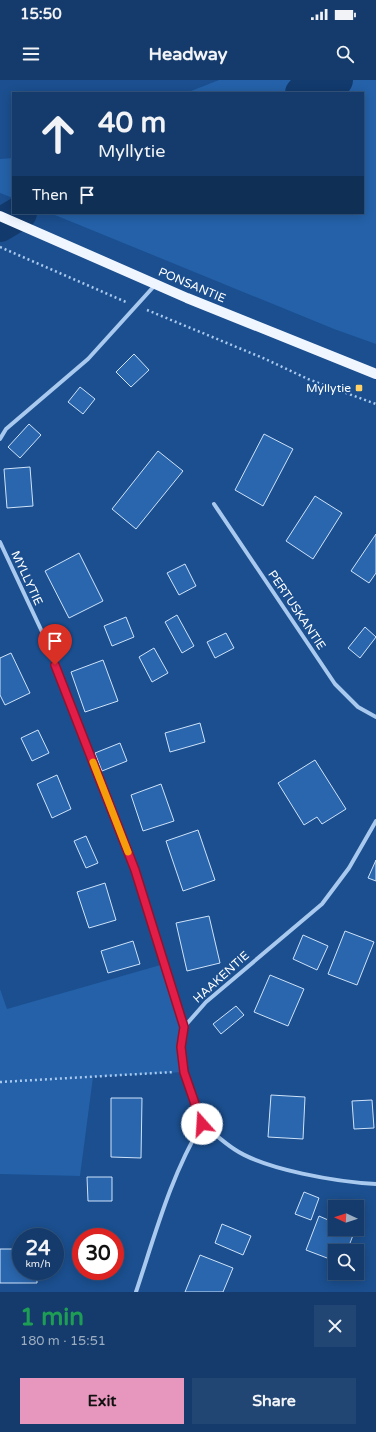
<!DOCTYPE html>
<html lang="en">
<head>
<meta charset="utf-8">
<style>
	:root { --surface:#143b6b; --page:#214673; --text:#f1f3f6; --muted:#9dadc1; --line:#33557e; --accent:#e797bd }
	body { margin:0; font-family:"Varela Round",sans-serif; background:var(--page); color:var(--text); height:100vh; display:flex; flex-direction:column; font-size:15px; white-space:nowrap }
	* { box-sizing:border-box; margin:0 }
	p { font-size:13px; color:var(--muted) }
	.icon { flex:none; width:22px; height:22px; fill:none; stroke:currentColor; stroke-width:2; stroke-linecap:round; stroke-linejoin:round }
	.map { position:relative; height:1212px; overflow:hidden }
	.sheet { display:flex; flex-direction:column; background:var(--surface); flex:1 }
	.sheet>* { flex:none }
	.hud { position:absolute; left:12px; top:12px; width:352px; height:122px; border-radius:0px; box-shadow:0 2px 10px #0003,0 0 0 1px var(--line); background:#143b6b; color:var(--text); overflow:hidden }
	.needle { width:26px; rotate:273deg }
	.buttons { position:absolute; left:328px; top:1120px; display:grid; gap:8px }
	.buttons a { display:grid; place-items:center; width:36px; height:36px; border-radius:0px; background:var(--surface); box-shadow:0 2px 10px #0003,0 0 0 1px var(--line); font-size:20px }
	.speed { position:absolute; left:12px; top:1148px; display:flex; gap:8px; font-size:20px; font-weight:700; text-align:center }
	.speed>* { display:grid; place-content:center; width:52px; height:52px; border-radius:50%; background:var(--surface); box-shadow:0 2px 10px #0003,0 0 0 1px var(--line); line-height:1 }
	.speed small { font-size:10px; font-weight:400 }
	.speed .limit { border:6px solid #d22; background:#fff; color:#111 }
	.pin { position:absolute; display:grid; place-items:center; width:34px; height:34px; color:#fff; margin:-41px -17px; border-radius:50% 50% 50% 0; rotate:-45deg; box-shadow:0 0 4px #0007 }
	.pin .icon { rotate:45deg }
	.me { position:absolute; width:44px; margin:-22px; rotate:341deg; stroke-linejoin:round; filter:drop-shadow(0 0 3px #0008) }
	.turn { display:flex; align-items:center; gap:14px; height:84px; padding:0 20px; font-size:18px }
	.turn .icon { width:52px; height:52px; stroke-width:2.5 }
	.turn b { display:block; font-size:28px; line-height:34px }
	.then { display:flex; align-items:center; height:38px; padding:0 20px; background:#0003; gap:8px; font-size:15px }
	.round { display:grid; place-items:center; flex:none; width:42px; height:42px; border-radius:0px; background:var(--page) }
	.head { display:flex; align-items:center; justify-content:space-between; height:68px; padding:0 20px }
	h1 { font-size:24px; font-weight:800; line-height:30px; color:#1e9e55 }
	.primary-button { display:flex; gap:8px; margin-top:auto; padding:8px 20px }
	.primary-button a { flex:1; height:46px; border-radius:0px; background:var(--accent); color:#111; font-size:16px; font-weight:800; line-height:46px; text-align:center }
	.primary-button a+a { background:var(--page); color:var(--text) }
	.status { display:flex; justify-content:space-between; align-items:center; height:28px; padding:0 20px; background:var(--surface); direction:ltr }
	.status svg { height:11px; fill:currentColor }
	header { display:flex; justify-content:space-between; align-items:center; height:52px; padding:0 20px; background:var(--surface); font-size:18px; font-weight:800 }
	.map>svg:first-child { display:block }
</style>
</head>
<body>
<div class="status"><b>15:50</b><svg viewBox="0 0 49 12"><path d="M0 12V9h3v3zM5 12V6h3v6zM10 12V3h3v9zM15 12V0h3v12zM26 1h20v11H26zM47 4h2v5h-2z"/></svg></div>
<header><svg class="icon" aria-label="menu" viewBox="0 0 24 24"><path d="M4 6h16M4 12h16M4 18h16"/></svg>Headway<svg class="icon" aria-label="search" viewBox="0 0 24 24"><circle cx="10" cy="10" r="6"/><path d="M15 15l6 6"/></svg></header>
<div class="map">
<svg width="376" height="1212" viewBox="0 0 376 1212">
	<rect width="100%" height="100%" fill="#1b4f8f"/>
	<!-- green -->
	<g fill="#2461a8">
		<polygon points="219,0 376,0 376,264 334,249 50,133 363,133 363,13 186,13"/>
		<polygon points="13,78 13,118 0,113 0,79"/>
		<polygon points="164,884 184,947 181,967 184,992 93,997 80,1096 0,1094 0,909 7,929"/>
	</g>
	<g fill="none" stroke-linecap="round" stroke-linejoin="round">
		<!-- river -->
		<g stroke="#123a6d" stroke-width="34">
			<polyline points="302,13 336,0"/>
			<polyline points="0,145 20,133"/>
		</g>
	</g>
	<!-- building -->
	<g fill="#2a66ad" stroke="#cfe3fa">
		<polygon points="134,274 149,290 131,307 116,292"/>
		<polygon points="80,307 95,319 83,334 68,322"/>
		<polygon points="29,344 41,355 20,378 8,367"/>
		<polygon points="264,354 293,369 263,426 235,410"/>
		<polygon points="158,371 183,391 136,449 112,429"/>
		<polygon points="30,387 33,426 7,428 4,389"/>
		<polygon points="315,416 342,433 313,479 286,461"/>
		<polygon points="376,454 376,493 369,503 351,491"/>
		<polygon points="79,473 103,521 69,538 45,491"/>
		<polygon points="185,484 196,506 179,515 167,493"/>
		<polygon points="177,535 194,566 182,573 165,542"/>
		<polygon points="126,537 134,557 112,566 104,546"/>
		<polygon points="365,547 376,557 360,578 348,568"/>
		<polygon points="226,553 234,568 215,578 207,562"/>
		<polygon points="154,568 168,593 152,602 139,577"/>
		<polygon points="11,573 30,613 5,625 0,615 0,578"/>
		<polygon points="103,580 118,621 85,632 71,592"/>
		<polygon points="200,643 205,662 170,672 165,653"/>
		<polygon points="38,650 49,673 32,681 21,658"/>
		<polygon points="120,663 127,681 102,691 95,673"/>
		<polygon points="315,680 346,729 322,744 317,737 304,745 278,703"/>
		<polygon points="57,695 71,729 52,738 37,704"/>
		<polygon points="161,704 174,741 143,751 131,715"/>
		<polygon points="198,750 215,800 183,811 166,761"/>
		<polygon points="86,756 98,783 86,788 74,761"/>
		<polygon points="376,780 376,801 368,798"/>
		<polygon points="105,803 116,840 89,848 77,812"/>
		<polygon points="209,836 220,883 187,891 176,843"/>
		<polygon points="345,851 374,862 357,905 328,894"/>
		<polygon points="303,855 328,866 317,890 293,879"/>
		<polygon points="133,861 140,884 108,893 101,871"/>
		<polygon points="270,895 304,909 288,946 254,932"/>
		<polygon points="236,926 244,935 221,954 213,944"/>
		<polygon points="271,1015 305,1017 303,1059 268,1057"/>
		<polygon points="111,1018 142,1018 141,1078 111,1077"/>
		<polygon points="372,1020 374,1048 354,1049 352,1021"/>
		<polygon points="87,1097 112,1097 112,1121 88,1121"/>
		<polygon points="304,1112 319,1118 311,1140 295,1134"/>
		<polygon points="319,1136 335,1143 335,1149 355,1150 347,1171 335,1171 335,1181 306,1170"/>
		<polygon points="222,1144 251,1156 243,1175 215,1163"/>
		<polygon points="0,1169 21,1169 21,1191 37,1191 37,1203 0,1203"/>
		<polygon points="200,1175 233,1188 223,1212 185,1212"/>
	</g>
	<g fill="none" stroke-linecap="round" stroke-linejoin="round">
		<!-- path -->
		<g stroke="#a9c9ee" stroke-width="2.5" stroke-dasharray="2 3" stroke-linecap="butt">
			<polyline points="0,167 126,222"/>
			<polyline points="147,230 263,278 308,299 376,324"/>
			<polyline points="0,1002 174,992"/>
		</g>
		<!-- street -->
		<g stroke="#a9c9ee" stroke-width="4">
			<polyline points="0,359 6,349 88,279 156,204"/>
			<polyline points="214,424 335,604 358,627 376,637"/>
			<polyline points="0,462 44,556 135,789 184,947"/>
			<path d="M202,1044C213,1052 223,1062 234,1069C265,1090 338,1102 376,1104"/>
			<path d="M136,1212C155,1155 171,1095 202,1044L184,992L181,967L184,947L206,922L322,824L349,788L376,741"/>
		</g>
		<!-- primary -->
		<polyline stroke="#f0f6ff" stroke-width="10" points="0,136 187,218 376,294"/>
	</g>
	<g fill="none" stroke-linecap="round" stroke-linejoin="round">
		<!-- route casing -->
		<g stroke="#92132f" stroke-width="10">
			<polyline id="route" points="55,585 135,790 184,947 181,967 184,992 202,1044"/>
		</g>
		<!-- route -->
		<use href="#route" stroke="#e11d48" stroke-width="7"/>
		<!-- slow -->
		<polyline stroke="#f59e0b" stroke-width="7" points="93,682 128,772"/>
	</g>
	<!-- markers -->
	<rect fill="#ffd166" stroke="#1b4f8f" stroke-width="1.5" x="355" y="304" width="8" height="8" rx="2"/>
	<g text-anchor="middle" stroke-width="4" stroke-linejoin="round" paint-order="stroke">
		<!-- street labels -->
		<g font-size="12" fill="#fff" stroke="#1b4f8f">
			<text transform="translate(192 205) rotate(23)" y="4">PONSANTIE</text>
			<text transform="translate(27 498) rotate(65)" y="4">MYLLYTIE</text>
			<text transform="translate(297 530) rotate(56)" y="4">PERTUSKANTIE</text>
			<text transform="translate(221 897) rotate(-42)" y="4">HAAKENTIE</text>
		</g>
		<!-- poi labels -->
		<g font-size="12" fill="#fff" stroke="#1b4f8f" text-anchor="end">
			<text x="351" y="312">Myllytie</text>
		</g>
	</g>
</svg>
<div class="buttons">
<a><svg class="needle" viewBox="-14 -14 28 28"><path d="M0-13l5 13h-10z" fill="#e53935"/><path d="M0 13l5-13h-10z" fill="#9dadc1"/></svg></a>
<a><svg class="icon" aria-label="search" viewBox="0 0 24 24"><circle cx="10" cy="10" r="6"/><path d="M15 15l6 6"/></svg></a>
</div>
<div class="speed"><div>24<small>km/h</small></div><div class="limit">30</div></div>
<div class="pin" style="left:55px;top:585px;background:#d93025"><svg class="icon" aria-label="arrive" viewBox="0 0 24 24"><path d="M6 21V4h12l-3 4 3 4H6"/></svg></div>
<svg class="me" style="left:202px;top:1044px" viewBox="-20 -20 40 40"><circle r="19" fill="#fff"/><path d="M0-13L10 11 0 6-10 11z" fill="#e11d48"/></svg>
<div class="hud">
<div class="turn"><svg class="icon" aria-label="ahead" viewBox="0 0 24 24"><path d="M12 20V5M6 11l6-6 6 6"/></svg><div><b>40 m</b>Myllytie</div></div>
<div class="then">Then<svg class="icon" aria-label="arrive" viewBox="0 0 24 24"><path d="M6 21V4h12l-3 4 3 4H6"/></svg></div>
</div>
</div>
<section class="sheet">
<div class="head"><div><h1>1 min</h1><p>180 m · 15:51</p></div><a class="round"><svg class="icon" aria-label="close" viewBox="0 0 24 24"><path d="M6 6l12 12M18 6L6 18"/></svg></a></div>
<div class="primary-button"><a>Exit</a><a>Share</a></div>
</section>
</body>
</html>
